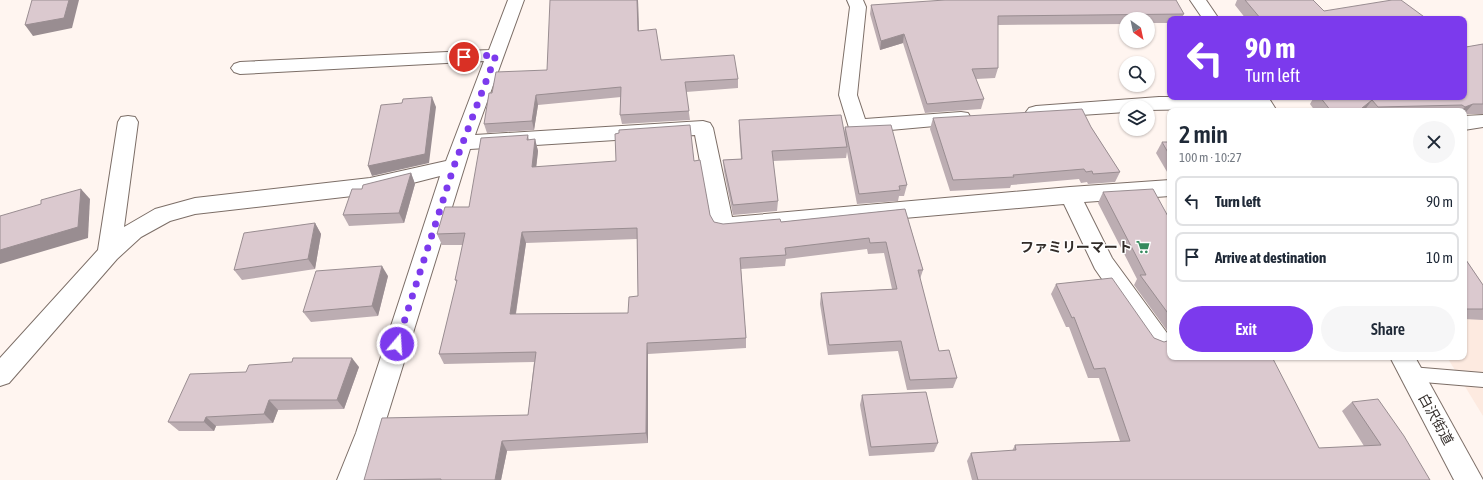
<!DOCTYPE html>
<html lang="en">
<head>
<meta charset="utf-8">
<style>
	:root { --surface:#fff; --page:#f6f6f7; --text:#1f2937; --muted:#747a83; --line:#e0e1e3; --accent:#7c3aed }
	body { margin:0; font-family:"Asap Condensed","Noto Sans JP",sans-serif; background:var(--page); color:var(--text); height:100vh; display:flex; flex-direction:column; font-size:15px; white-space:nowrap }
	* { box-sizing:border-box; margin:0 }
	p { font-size:13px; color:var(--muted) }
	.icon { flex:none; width:22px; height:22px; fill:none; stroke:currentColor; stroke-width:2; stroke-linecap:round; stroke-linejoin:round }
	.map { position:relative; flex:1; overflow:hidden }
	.sheet { position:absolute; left:1167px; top:108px; width:300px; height:252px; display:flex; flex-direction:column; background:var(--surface); border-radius:8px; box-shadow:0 1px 3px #0004 }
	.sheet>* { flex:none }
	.banner { position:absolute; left:1167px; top:16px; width:300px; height:84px; border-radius:8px; box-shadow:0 1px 3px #0004; background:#7c3aed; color:#fff; overflow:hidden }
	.needle { width:26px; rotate:147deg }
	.tools { position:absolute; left:1119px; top:12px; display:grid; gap:8px }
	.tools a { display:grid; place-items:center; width:36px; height:36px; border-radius:50%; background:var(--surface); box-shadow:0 1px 3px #0004; font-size:20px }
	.pin { position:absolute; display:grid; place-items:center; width:34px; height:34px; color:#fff; margin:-17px; border:2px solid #fff; border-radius:50%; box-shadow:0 1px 4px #0007 }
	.me { position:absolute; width:44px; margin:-22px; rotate:18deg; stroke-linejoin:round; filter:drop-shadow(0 0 3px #0008) }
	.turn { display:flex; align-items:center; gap:14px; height:84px; padding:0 12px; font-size:18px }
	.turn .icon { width:52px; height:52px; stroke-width:2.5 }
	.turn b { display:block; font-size:28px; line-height:34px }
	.round { display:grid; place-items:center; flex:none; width:42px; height:42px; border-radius:21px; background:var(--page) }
	.overview { display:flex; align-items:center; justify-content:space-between; height:68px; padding:0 12px }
	h1 { font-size:24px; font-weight:600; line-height:30px }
	.cta { display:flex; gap:8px; margin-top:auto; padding:8px 12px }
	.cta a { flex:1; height:46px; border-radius:24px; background:var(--accent); color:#fff; font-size:16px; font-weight:600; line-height:46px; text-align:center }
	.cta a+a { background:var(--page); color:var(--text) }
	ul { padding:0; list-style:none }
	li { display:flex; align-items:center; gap:12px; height:50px; margin:0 8px 6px; padding:0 4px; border:2px solid var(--line); border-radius:8px }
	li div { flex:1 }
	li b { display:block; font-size:15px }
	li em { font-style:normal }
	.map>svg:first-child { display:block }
</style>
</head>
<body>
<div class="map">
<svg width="1483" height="480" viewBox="0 0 1483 480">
	<rect width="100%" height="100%" fill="#fff5f0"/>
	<!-- built -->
	<polygon fill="#fdeae0" points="1464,270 1483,295 1483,416 1447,357 1464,357"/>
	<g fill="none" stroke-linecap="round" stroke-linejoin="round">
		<!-- lane casing -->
		<g stroke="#7c6e67" stroke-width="2">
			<polygon id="lane" points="1411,367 1483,373 1483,387 1411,381 1405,379 1403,374 1405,369"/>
		</g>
		<!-- street casing -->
		<g stroke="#7c6e67" stroke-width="2">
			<g id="street">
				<polygon points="508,0 524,0 475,135 703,121 710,123 713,128 732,217 1070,187 1170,180 1170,196 1084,202 1112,258 1167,333 1170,340 1167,347 1158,350 1149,347 1095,269 1064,204 723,234 715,232 712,226 695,135 470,149 382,433 365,480 337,480 356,433 440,176 370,194 195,214 170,221 141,237 117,259 9,383 0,386 0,358 98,250 118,122 121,117 128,116 135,117 138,122 124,227 155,209 195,198 370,178 446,161 484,61 240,74 234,72 231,68 234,64 240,62 489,50"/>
				<polygon points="847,0 863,0 866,7 857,95 865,119 961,112 968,113 971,118 968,123 857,133 850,131 839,95 850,7"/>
				<polygon points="1159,97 1266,97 1271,102 1269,106 1262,108 1148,110 1148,107 1126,107 1126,112 1036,118 1029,116 1026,112 1029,108 1036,106"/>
				<polygon points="1483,115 1483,127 1464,130 1464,116"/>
			</g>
		</g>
		<!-- secondary casing -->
		<g stroke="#7c6e67" stroke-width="2">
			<g id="secondary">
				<polygon points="1190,0 1206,0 1219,19 1203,19"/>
				<polygon points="1250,97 1268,97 1277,111 1257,111"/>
				<polygon points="1390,357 1415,357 1483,480 1454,480"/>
			</g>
		</g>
		<!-- lane -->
		<use href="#lane" fill="#fff" fill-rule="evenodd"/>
		<!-- street -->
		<use href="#street" fill="#fff" fill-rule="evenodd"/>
		<!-- secondary -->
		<use href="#secondary" fill="#fff" fill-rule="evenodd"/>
	</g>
	<!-- wall -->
	<g fill="#bcadb2" fill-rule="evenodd">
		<polygon points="638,0 639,31 661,60 738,79 738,88 686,92 690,120 622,124 620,115 621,97 538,105 534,130 487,133 484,124 492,93 547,70"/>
		<polygon points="1237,0 1313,0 1324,11 1427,19 1246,19 1235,5"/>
		<polygon points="871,5 1184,14 1181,19 1170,19 1170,23 1148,23 1148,19 1126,19 1126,24 998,25 998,68 995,78 976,79 984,99 981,109 925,113 903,43 880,50 870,14"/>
		<polygon points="1483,44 1483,114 1464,114 1464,111 1315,111 1310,104 1314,97 1464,97 1466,47"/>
		<polygon points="933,118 1091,127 1120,172 1115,182 1088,184 1087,182 1081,183 1079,179 1011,185 1010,188 950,191 930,129"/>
		<polygon points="739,120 844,132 845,127 907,185 904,196 899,196 898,201 857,204 847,152 846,158 773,161 778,201 777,211 733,215 724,171 723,160 741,159 739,131"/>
		<path d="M528,135L529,140L535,139L538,151L536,167L694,161L710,215L714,222L723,224L781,222L905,209L923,270L920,279L939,351L957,378L953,388L907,390L898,351L828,355L820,304L821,293L892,289L884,253L868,254L867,249L786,259L785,266L741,269L746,338V348L648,354V443L507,451L501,480H364L528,415L534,362L444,364L439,354L457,283L455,280L463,245H442L437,234L469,207ZM637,239L638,296L628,313L516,314L526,243Z"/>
		<polygon points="1162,142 1170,142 1170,177 1156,153"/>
		<polygon points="411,173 415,184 404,223 349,226 343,215 362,189"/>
		<polygon points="1103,192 1170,220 1170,336 1168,332 1134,285 1137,279 1098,203"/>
		<polygon points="315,223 321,234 315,269 242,280 234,270"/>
		<polygon points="1464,257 1483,285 1483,320 1464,319"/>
		<polygon points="388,276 378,316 311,322 303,312"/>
		<polygon points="1056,284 1154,338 1164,342 1319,448 1364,446 1342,411 1352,402 1430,480 972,480 967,461 971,453 1012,451 1015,445 1120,441 1099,378 1088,378 1069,327 1066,327 1051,294"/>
		<polygon points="359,367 344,409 278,410 273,423 216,426 214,431 179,431 168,422 246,372"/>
		<polygon points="862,395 938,443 934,452 869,456 860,405"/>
	</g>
	<!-- shaded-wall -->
	<g fill="#998d91">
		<polygon points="69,0 79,0 72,28 33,36 25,25"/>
		<polygon points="637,0 638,0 639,40 638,31"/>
		<polygon points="904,34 903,43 880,50 881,41"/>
		<polygon points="536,95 538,105 534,130 532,121"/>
		<polygon points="432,97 436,107 429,163 372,176 368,166"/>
		<polygon points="1372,100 1364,111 1362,108"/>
		<polygon points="1473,104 1464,114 1464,111 1461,111 1465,107"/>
		<polygon points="535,139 538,151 535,178 532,167"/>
		<polygon points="411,173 415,184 404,223 399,213"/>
		<polygon points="81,189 90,199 88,238 0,264 0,250"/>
		<polygon points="315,223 321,234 315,269 308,259"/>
		<polygon points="522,232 526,243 514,325 510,314"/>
		<polygon points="382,266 388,276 378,316 372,306"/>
		<polygon points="647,343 648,354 648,443 646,433"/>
		<polygon points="352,358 359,367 344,409 337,400"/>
		<polygon points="269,400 278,410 273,423 264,414"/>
		<polygon points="206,417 216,426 214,431 204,422"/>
		<polygon points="502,441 507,451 501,480 495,480"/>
	</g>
	<!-- building -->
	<g fill="#dbc9cf" stroke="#998d91" fill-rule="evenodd">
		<polygon points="32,0 69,0 64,18 25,25"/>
		<polygon points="550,0 637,0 638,31 656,29 661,60 734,55 738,79 685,82 689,111 620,115 621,87 536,95 532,121 484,124 489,93 492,93 496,72 547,70"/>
		<polygon points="945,0 1176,0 1184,14 998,16 998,68 972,69 984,99 927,104 904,34 881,41 871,5"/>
		<polygon points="1245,0 1313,0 1324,11 1392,0 1401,0 1427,19 1261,19"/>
		<polygon points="1483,44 1483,104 1473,104 1465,107 1462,105 1378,107 1372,100 1362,108 1364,111 1331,111 1320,97 1464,97 1464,46 1466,47"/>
		<polygon points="432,97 425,154 368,166 381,105 402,103 403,99"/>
		<polygon points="1082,109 1091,127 1120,172 1093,174 1092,171 1086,172 1084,169 1013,175 1014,177 953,180 933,118"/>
		<polygon points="841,115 847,147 772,151 778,201 733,205 723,160 742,159 739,120"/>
		<path d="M690,125L694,161L700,160L710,215L714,222L723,224L780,219L781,222L905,209L923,270H918L939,351L949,350L957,378L910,380L901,341L829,345L821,293L897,289L886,242L870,243L869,238L785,248L786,255L740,258L746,338L647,343L646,433L502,441L495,480H441V479L364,480L382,418L528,415L536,352L439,354L457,280H455L465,233L437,234L445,207H469L481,138L528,135L527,140L535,139L532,167L616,161L615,134L619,133V130ZM637,228L638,296L629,297L628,313L510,314L522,232Z"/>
		<polygon points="891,125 907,185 899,186 900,190 859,194 845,127"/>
		<polygon points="1162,142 1170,142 1170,156"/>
		<polygon points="411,173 399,213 343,215 352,189 362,189 363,185"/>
		<polygon points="81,189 78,227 0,250 0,216 41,204 41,200"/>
		<polygon points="1153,189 1170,220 1170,316 1140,275 1146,275 1103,192"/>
		<polygon points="315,223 308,259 234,270 244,233"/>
		<polygon points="1464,257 1483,285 1483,309 1464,309"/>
		<polygon points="382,266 372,306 303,312 316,271"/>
		<polygon points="1112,278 1154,338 1164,342 1170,340 1170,357 1272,357 1319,448 1381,445 1352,402 1378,399 1404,436 1430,480 978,480 971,453 1016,450 1015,445 1130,441 1105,368 1094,369 1074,317 1072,318 1056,284"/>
		<polygon points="293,358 352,358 337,400 269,400 264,414 206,417 204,422 168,422 190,374 246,372 249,365 292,362"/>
		<polygon points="926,392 938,443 871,447 862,395"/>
	</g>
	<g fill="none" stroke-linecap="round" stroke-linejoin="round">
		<!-- route -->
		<polyline stroke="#7c3aed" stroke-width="7" stroke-dasharray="0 12.6" points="397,344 454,166 496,55 464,57"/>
	</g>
	<!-- icons -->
	<defs>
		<g id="supermarket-bare" transform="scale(1.08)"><path d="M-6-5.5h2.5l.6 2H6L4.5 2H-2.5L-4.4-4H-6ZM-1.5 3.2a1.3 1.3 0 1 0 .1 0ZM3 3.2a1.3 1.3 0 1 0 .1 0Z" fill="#358a5e" stroke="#fff" stroke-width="2.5" paint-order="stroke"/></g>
	</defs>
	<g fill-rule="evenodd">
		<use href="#supermarket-bare" x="1143" y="247"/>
	</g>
	<g text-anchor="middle" stroke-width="3" stroke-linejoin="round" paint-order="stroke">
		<!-- poi labels -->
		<g font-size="14" font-weight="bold" fill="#322c29" stroke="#fff" text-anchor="end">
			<text x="1132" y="252">ファミリーマート</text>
		</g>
		<!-- street labels -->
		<g font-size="14" fill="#322c29" stroke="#fff">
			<text transform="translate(1436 419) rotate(61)" y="5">白沢街道</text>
		</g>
	</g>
</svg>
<div class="tools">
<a><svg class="needle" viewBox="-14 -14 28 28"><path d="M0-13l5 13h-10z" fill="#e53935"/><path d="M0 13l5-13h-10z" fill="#747a83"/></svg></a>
<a><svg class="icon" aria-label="search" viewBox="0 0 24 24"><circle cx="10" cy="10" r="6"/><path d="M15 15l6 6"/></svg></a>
<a><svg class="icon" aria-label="layers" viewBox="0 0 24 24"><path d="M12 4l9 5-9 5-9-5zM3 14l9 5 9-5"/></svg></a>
</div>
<div class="pin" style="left:464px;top:57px;background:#d93025"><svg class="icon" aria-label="arrive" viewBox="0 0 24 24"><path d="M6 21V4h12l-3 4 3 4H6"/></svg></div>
<svg class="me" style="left:397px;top:344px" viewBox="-20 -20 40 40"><circle r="17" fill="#7c3aed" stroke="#fff" stroke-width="3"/><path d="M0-11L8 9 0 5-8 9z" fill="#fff"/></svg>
<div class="banner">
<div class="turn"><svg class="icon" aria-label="left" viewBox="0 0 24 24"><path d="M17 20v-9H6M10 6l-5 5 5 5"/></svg><div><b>90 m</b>Turn left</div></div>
</div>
<section class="sheet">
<div class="overview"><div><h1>2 min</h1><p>100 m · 10:27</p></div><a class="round"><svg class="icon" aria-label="close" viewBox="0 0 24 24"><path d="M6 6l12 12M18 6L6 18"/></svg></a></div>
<ul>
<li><svg class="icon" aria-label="left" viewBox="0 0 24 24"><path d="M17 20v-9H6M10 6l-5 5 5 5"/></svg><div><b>Turn left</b></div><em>90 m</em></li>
<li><svg class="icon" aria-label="arrive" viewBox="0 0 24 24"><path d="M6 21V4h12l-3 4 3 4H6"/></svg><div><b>Arrive at destination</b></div><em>10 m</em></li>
</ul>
<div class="cta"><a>Exit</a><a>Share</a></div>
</section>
</div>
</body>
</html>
